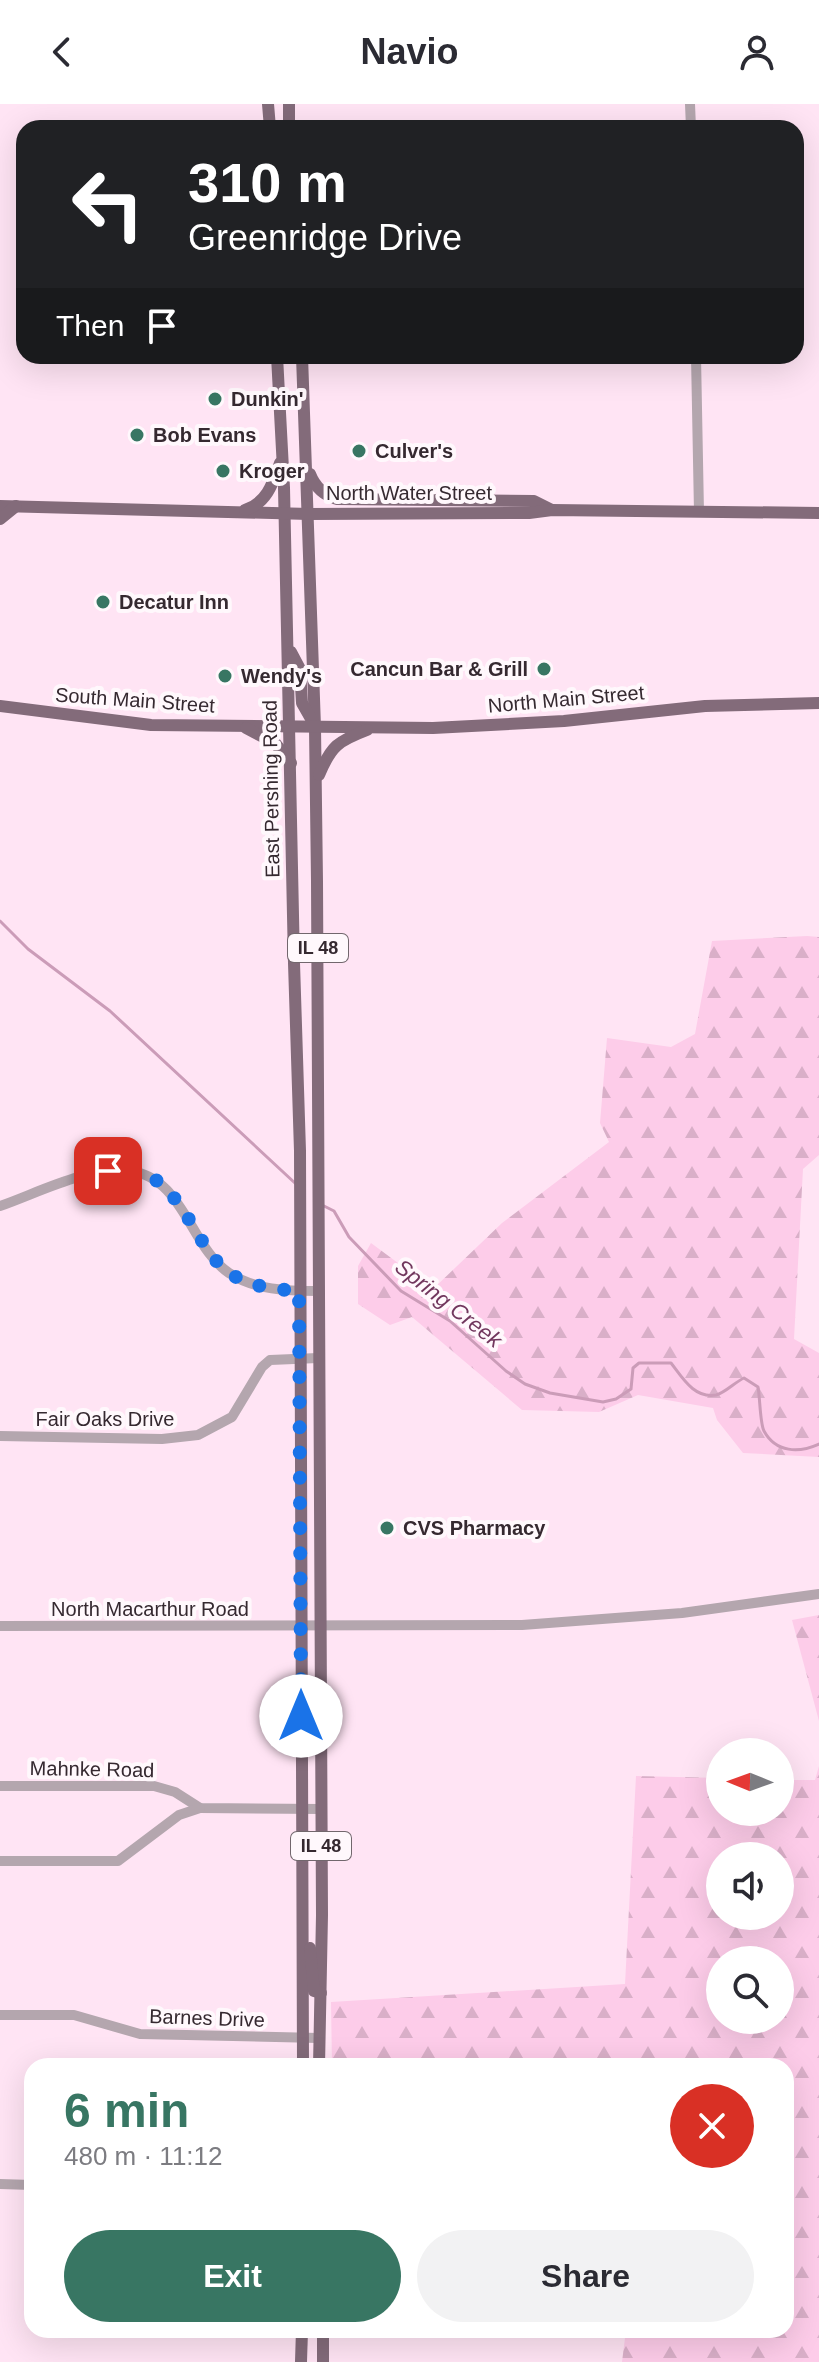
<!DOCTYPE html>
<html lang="en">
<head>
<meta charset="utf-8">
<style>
	:root { --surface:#fff; --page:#f2f2f3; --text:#2b2b33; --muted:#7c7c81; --accent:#387663 }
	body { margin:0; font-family:Arial,sans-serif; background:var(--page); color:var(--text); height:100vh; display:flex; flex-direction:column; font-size:30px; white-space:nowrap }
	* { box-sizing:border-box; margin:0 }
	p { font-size:26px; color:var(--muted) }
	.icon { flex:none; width:44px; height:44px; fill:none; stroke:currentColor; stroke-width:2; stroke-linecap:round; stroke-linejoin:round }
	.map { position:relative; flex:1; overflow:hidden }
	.drawer { position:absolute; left:24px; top:1954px; width:770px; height:280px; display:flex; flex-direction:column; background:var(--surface); border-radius:24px; box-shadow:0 8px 32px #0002 }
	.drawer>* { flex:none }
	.guide { position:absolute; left:16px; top:16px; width:788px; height:244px; border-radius:24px; box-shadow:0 8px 32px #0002; background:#202124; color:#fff; overflow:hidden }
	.needle { width:52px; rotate:271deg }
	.buttons { position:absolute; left:706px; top:1634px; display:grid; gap:16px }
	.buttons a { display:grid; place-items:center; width:88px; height:88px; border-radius:50%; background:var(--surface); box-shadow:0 8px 32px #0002; font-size:40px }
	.pin { position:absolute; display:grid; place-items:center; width:68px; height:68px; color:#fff; margin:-34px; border-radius:16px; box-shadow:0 4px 12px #0006 }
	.me { position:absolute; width:88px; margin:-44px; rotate:0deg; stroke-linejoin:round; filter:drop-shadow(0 0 6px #0008) }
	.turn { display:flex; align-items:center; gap:28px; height:168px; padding:0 40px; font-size:36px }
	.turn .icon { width:104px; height:104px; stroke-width:2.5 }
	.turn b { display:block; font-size:56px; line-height:68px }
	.then { display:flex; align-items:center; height:76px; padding:0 40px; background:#0003; gap:16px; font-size:30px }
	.round { display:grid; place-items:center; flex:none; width:84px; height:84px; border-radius:42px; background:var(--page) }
	.summary { display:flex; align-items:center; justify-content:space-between; height:136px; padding:0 40px }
	h1 { font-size:48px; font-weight:700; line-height:60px; color:var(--accent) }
	.button { display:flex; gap:16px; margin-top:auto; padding:16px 40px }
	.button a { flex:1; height:92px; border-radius:48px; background:var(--accent); color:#fff; font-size:32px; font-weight:700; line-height:92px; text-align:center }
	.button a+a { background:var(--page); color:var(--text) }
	header { display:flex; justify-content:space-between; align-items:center; height:104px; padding:0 40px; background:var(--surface); font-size:36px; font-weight:700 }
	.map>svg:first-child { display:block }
</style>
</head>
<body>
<header><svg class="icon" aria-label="back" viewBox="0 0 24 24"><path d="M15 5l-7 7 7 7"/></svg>Navio<svg class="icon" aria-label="person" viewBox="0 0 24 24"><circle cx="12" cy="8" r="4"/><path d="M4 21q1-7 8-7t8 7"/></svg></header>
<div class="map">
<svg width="819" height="2258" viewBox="0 0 819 2258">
	<defs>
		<pattern id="forest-firs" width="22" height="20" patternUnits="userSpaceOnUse" patternTransform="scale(2)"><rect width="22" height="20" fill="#fdcce9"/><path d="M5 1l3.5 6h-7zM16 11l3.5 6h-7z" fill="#d9afc8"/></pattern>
	</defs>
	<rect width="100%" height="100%" fill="#ffe4f4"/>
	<!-- forest -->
	<g fill="url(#forest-firs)" fill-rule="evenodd">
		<polygon points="807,832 819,833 819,1051 803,1065 794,1235 819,1249 819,1353 743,1349 717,1316 713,1304 638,1291 599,1308 522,1306 412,1213 390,1221 358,1200 358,1162 371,1139 433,1185 502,1119 609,1038 600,1019 607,934 671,943 695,930 712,837"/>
		<polygon points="819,1511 819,1617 792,1516"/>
		<path d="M819,1662V2258H622L626,2226H786V1962H332L331,1898L625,1880L636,1672L720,1674V1708H780V1676H815ZM780,1752V1812H720V1752ZM720,1856H780V1916H720Z"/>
	</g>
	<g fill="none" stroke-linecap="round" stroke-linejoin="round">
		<!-- stream -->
		<g stroke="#cb9cb8" stroke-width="3">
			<polyline points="0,817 28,845 110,907 296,1080"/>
			<path d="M324,1102L334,1107L349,1133L401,1187L450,1217L506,1267L525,1280L550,1289L603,1298L616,1295L631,1285L633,1264L639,1259H671C682,1273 694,1295 716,1291C725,1289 735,1278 744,1274L758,1283C760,1293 760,1320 764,1327C776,1349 799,1349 819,1340"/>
		</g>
		<!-- minor -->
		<g stroke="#b4a6ae" stroke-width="10">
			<polyline points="690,0 691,24"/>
			<polyline points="696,252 699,408"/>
			<path d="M0,1102C40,1088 86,1063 129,1067C183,1072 190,1143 229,1169C255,1186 287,1187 318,1187"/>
			<polyline points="0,1332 162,1335 198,1331 232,1313 262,1263 270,1256 318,1254"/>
			<polyline points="0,1522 522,1521 682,1509 819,1490"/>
			<polyline points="0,1682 154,1682 175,1688 200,1704 321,1705"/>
			<polyline points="0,1757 118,1757 179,1711 200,1704"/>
			<polyline points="0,1911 74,1911 140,1930 319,1934"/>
			<polyline points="0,2080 32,2081"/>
		</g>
		<!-- major -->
		<g stroke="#836b7a" stroke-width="12">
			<polyline points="268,0 270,24"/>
			<polyline points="289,0 289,24"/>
			<polyline points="277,252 284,384 294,859 300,1047 303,1962"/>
			<polyline points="302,252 315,623 317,777 322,1811 319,1962"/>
			<path d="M310,370C315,383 323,391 337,395L534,397L552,406"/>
			<polyline points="0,402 309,410 529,409 552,406 819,409"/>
			<path d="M245,406C267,399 273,379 280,359"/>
			<polyline points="0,415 16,402"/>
			<polyline points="291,548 300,565 302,599 314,620"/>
			<polyline points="0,602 151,621 433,624 564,617 705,602 819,599"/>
			<polyline points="246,624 275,639 291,659"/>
			<path d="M319,671C331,642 338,637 367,626"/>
			<polyline points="310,1844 314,1887 321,1889"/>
			<polyline points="323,2226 323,2258"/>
			<polyline points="301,2258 302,2226"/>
		</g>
	</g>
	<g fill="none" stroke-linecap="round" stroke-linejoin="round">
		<!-- route -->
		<path stroke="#1a73e8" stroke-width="14" stroke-dasharray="0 25.2" d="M108,1067C122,1067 138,1066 151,1073C174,1086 190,1118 204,1140C211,1150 218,1161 228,1168C249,1183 274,1185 299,1187L301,1612"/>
	</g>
	<!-- markers -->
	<g fill="#387663" stroke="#fff8fc" stroke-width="3">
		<circle cx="215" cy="295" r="8"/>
		<circle cx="137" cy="331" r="8"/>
		<circle cx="359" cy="347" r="8"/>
		<circle cx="223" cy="367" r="8"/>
		<circle cx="103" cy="498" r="8"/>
		<circle cx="544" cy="565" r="8"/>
		<circle cx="225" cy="572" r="8"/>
		<circle cx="387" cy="1424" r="8"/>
	</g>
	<g text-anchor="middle" stroke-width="8" stroke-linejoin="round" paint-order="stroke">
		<!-- shield labels -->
		<g fill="#fff8fc" stroke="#72676d" stroke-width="2">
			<rect x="288" y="830" width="60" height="28" rx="6"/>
			<rect x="291" y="1728" width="60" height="28" rx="6"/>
		</g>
		<g font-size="18" font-weight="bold" fill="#352930">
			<text x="318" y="850">IL 48</text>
			<text x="321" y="1748">IL 48</text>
		</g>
		<!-- poi labels -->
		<g font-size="20" font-weight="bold" fill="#352930" stroke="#fff8fc" text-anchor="start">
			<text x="231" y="302">Dunkin'</text>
			<text x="153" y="338">Bob Evans</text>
			<text x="375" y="354">Culver's</text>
			<text x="239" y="374">Kroger</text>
			<text x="119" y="505">Decatur Inn</text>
			<text x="528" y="572" text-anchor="end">Cancun Bar &amp; Grill</text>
			<text x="241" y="579">Wendy's</text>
			<text x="403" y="1431">CVS Pharmacy</text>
		</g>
		<!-- street labels -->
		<g font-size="20" fill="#352930" stroke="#fff8fc">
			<text x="409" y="396">North Water Street</text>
			<text transform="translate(566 595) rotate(-5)" y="7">North Main Street</text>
			<text transform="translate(135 596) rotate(4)" y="7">South Main Street</text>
			<text transform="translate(271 685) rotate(-91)" y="7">East Pershing Road</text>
			<text x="105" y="1322">Fair Oaks Drive</text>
			<text x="150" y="1512">North Macarthur Road</text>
			<text transform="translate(92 1665) rotate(1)" y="7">Mahnke Road</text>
			<text transform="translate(207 1914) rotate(2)" y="7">Barnes Drive</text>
		</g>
		<!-- water labels -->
		<g font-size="22" font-style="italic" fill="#72375e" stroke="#fff8fc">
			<text transform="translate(449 1199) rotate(38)" y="8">Spring Creek</text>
		</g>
	</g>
</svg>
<div class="buttons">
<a><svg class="needle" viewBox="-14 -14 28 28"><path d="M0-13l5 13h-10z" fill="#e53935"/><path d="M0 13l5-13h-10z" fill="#7c7c81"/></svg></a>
<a><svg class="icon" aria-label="sound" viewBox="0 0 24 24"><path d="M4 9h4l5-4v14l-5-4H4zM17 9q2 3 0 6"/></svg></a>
<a><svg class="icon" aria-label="search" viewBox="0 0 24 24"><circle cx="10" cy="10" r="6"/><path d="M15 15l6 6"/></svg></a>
</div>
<div class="pin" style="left:108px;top:1067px;background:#d93025"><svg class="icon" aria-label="arrive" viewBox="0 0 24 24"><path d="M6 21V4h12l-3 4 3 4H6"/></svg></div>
<svg class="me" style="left:301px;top:1612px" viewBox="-20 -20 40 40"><circle r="19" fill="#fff"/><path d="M0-13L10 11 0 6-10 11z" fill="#1a73e8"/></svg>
<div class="guide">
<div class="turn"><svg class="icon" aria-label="left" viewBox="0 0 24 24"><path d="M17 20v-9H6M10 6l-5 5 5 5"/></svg><div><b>310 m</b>Greenridge Drive</div></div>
<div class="then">Then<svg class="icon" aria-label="arrive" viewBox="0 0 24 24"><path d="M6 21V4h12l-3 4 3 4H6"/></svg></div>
</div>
<section class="drawer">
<div class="summary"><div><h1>6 min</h1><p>480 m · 11:12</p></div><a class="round" style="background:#d93025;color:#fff"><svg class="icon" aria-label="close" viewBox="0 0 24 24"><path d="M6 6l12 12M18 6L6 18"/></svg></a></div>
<div class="button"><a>Exit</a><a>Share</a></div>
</section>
</div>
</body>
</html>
